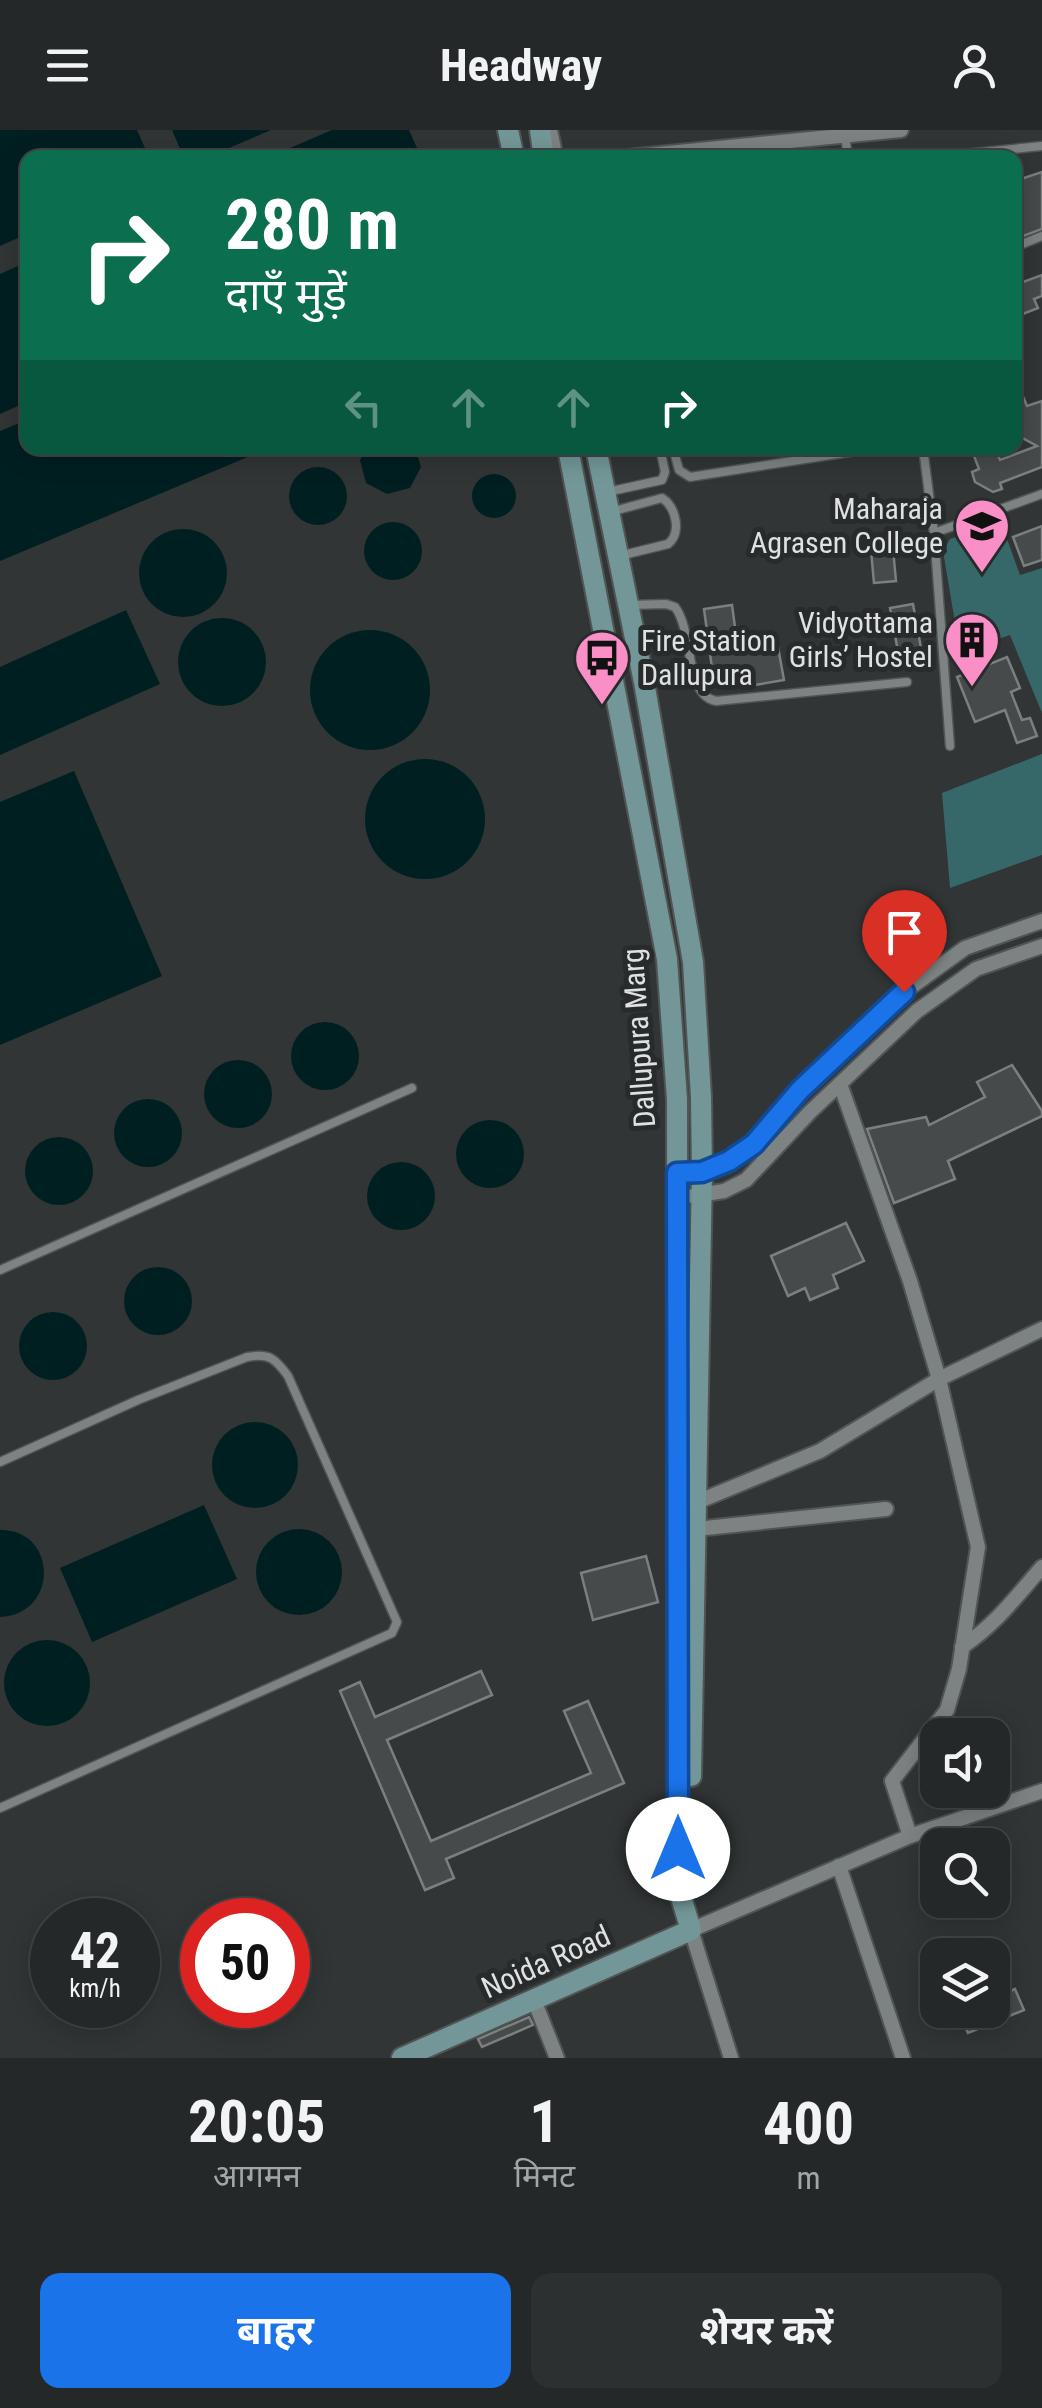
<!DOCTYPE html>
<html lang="hi">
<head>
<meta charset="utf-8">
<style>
	:root { --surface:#252828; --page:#2d3030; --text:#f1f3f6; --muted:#a3a6a8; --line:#424445; --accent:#1a73e8 }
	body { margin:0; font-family:"Roboto Condensed","Noto Sans Devanagari",sans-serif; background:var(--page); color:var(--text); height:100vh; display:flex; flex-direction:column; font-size:38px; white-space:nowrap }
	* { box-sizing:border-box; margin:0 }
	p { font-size:32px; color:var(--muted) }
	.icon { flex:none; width:55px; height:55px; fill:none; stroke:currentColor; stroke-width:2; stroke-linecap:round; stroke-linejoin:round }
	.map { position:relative; height:1928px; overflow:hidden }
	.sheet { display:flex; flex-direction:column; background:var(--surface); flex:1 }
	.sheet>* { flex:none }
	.top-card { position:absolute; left:20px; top:20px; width:1002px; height:305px; border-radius:20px; box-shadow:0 5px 25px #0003,0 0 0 2px var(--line); background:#0b6e4f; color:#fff; overflow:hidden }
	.buttons { position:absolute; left:920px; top:1588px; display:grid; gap:20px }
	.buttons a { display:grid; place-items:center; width:90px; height:90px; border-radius:20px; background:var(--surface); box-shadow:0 5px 25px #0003,0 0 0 2px var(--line); font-size:50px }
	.speed { position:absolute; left:30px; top:1768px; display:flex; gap:20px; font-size:50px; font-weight:700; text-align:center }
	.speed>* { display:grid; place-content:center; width:130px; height:130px; border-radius:50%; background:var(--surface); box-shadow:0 5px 25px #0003,0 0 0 2px var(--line); line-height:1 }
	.speed small { font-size:25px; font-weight:400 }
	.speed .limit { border:15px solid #d22; background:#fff; color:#111 }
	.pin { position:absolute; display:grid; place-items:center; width:85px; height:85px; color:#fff; margin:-102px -42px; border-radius:50% 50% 50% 0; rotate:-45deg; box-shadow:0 0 10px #0007 }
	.pin .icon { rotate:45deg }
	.me { position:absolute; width:110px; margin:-55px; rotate:0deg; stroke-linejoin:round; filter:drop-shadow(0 0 8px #0008) }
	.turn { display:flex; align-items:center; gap:35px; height:210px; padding:0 40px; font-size:45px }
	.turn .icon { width:130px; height:130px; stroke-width:2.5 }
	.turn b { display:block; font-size:70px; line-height:85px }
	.lanes { display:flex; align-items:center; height:95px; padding:0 40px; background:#0003; justify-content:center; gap:50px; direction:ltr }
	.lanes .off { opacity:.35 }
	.eta { display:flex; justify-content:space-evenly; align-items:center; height:170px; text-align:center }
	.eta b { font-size:60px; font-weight:700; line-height:70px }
	.button { display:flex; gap:20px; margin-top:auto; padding:20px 40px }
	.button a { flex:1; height:115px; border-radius:20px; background:var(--accent); color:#fff; font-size:40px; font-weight:700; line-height:115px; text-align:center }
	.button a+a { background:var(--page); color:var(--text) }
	header { display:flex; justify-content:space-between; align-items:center; height:130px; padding:0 40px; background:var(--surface); font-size:45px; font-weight:700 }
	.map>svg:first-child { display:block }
</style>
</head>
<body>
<header><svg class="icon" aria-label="menu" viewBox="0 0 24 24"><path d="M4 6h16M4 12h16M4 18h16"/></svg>Headway<svg class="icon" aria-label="person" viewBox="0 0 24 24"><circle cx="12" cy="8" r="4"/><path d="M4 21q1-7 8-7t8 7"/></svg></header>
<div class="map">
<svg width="1042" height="1928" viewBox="0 0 1042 1928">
	<rect width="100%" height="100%" fill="#313535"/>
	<!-- green -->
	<g fill="#366869">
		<polygon points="1001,392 1020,445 1042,438 1042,583 1010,505 960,522 943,421 950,409"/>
		<polygon points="1042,624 1042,725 950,758 942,663"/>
	</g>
	<!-- water -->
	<g fill="#001f21">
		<polygon points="0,0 137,0 149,27 28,28 27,104 0,116"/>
		<polygon points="172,0 271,0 208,27 184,28"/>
		<polygon points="332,0 409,0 421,27 269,27"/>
		<polygon points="27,132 27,272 0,284 0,144"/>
		<polygon points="27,290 28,318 269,318 0,431 0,301"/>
		<polygon points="367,318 415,318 421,337 410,358 387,364 366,353 360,330"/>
		<circle cx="318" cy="366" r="29"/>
		<circle cx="494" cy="366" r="22"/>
		<circle cx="393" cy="421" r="29"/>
		<circle cx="183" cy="443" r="44"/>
		<polygon points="126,480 160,554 0,625 0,537"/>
		<circle cx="222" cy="532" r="44"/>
		<circle cx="370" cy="560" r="60"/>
		<circle cx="425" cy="689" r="60"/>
		<polygon points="74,641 162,846 0,915 0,672"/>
		<circle cx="325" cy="926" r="34"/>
		<circle cx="238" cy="964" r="34"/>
		<circle cx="148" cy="1003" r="34"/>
		<circle cx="490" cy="1024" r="34"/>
		<circle cx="59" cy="1041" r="34"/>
		<circle cx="401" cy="1066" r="34"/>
		<circle cx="158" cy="1171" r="34"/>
		<circle cx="53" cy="1216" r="34"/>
		<circle cx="255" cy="1335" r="43"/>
		<polygon points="204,1375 237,1449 92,1512 60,1438"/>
		<circle cx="299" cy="1442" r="43"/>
		<path d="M0,1400C57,1399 60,1484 0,1487Z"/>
		<circle cx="47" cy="1553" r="43"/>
	</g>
	<!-- building -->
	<g fill="#464a4a" stroke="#7b7f7f" stroke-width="2.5">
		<polygon points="1042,42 1042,99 1015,109 1015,51"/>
		<polygon points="1042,145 1042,166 1034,169 1038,178 1015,187 1015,155"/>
		<polygon points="1015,248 1027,276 1042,271 1042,337 1000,353 1002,359 993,362 975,352 972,342 979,339 971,318 995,318 1000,330 1037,316 1015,304"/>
		<polygon points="1042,396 1042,430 1024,436 1013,407"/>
		<polygon points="892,408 896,451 874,453 870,410"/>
		<polygon points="913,474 922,524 899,527 890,478"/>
		<polygon points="732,475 737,512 776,506 784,550 755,555 754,548 714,553 704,479"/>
		<polygon points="1007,527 1020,558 1011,562 1022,590 1030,588 1037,606 1017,613 1005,580 975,592 957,547"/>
		<polygon points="1012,935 1042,981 1042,986 948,1031 955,1049 894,1073 867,999 926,987 929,995 985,967 977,952"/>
		<polygon points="846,1093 864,1131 833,1145 838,1158 810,1170 805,1158 788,1166 771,1126"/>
		<polygon points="646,1426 658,1472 593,1490 581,1443"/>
		<polygon points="481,1541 492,1565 387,1610 431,1711 591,1643 564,1581 588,1571 624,1653 446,1729 454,1748 425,1760 340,1561 360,1552 375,1587"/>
		<polygon points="1015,1859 1024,1880 968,1903 959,1883 992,1880 992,1869"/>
		<polygon points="529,1887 533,1895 482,1917 478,1909"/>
	</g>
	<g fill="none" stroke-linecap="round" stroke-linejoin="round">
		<!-- lane casing -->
		<g stroke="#515454" stroke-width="11">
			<g id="lane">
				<polyline points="845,5 848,28"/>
				<polyline points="924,28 1042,16"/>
				<polyline points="1015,117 1042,106"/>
				<polyline points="673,318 679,340 690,347 876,318"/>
				<polyline points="923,318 934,403 950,616"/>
				<polyline points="607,362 662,350 665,342 660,318"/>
				<path d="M610,382L662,368C676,377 682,403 668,414L619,426"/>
				<polyline points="934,403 1042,364"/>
				<path d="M629,475L666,474L675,477C694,502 684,565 716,571L907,552"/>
				<polyline points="0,1140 412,958"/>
				<path d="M0,1332L138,1270L247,1227C269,1223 275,1228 288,1246L397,1492L392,1503L0,1678"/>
			</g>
		</g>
		<!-- street casing -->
		<g stroke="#515454" stroke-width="18">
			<g id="street">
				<polyline points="550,0 556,28"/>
				<polyline points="618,28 901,0"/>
				<polyline points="840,954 910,1151 939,1249 978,1417 959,1539 947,1580 892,1651 910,1706"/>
				<polyline points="677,1043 702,1042 729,1031 754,1014 801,960 904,862 965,818 1042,791"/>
				<polyline points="693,1066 724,1061 746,1050 810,982 917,881 976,839 1042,816"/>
				<polyline points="697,1372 820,1321 939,1249 1042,1199"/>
				<polyline points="696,1399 886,1379"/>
				<path d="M962,1517C997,1493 1015,1468 1042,1437"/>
				<polyline points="839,1736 903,1928"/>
				<polyline points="534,1870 557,1928"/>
				<polyline points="731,1928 691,1800 910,1706 1042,1661"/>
			</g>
		</g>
		<!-- secondary casing -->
		<g stroke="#515454" stroke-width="24">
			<g id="secondary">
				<polyline points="508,0 514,28"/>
				<polyline points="540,0 544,28"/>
				<polyline points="596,318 644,552 693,832 701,967 702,1042 691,1646"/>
				<polyline points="402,1928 691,1800 678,1757 677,969 667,829 568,318"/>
			</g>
		</g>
		<!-- lane -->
		<use href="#lane" stroke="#7d8282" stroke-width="8"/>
		<!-- street -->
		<use href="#street" stroke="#7d8282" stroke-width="14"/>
		<!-- secondary -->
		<use href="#secondary" stroke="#739798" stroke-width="20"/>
	</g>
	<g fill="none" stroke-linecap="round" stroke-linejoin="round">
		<!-- route casing -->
		<g stroke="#114b97" stroke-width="25">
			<polyline id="route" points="678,1719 677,1043 702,1042 729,1031 754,1014 800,960 904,862"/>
		</g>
		<!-- route -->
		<use href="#route" stroke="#1a73e8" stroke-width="18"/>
	</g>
	<!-- icons -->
	<defs>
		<g id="university-pin" transform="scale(2.875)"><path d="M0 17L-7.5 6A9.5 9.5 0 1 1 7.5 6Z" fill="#fa8fc7" stroke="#272b2b"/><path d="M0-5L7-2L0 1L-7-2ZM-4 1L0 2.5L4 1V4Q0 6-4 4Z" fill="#111"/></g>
		<g id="building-pin" transform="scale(2.875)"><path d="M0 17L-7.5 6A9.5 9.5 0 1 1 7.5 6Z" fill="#fa8fc7" stroke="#272b2b"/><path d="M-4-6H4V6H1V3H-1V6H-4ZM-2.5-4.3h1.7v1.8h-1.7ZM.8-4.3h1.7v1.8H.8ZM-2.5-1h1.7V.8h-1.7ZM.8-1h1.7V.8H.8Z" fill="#111"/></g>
		<g id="bus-pin" transform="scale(2.875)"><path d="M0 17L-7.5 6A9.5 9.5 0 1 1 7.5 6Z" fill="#fa8fc7" stroke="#272b2b"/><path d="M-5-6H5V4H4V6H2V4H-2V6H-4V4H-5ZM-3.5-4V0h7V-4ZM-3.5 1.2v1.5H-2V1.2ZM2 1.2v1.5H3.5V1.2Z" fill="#111"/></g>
	</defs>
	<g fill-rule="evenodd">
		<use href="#university-pin" x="982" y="396"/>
		<use href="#building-pin" x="972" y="510"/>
		<use href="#bus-pin" x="602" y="528"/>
	</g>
	<g text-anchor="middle" stroke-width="10" stroke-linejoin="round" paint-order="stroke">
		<!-- poi labels -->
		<g font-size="30" fill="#e0e2e2" stroke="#272b2b" text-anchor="end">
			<text x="943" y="389">Maharaja<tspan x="943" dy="34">Agrasen College</tspan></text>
			<text x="933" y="503">Vidyottama<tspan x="933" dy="34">Girls’ Hostel</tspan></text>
			<text x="641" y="521" text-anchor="start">Fire Station<tspan x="641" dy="34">Dallupura</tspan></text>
		</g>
		<!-- street labels -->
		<g font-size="30" fill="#e0e2e2" stroke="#272b2b">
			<text transform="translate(639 908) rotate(-94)" y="10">Dallupura Marg</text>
			<text transform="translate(546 1832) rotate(-24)" y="10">Noida Road</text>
		</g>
	</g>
</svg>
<div class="buttons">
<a><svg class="icon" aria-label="sound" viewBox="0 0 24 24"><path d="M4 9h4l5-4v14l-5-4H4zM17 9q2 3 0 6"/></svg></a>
<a><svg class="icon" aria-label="search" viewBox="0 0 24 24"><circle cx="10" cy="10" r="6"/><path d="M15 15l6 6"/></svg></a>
<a><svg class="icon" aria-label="layers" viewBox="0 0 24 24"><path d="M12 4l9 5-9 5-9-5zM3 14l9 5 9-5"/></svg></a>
</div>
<div class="speed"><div>42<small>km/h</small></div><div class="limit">50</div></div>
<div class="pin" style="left:904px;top:862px;background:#d93025"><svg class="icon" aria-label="arrive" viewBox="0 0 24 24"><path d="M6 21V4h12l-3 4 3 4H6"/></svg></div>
<svg class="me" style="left:678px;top:1719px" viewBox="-20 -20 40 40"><circle r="19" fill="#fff"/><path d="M0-13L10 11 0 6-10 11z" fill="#1a73e8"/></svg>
<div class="top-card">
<div class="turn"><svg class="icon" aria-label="right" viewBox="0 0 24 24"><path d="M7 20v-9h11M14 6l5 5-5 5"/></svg><div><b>280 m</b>दाएँ मुड़ें</div></div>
<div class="lanes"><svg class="icon off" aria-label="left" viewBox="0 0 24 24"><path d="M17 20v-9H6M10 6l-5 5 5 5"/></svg><svg class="icon off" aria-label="ahead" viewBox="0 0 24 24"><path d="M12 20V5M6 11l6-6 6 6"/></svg><svg class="icon off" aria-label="ahead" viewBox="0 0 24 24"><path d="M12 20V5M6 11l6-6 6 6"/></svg><svg class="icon" aria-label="right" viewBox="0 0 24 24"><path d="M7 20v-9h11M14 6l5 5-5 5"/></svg></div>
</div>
</div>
<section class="sheet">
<div class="eta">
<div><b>20:05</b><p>आगमन</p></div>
<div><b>1</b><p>मिनट</p></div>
<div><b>400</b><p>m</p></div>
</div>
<div class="button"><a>बाहर</a><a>शेयर करें</a></div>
</section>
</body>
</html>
